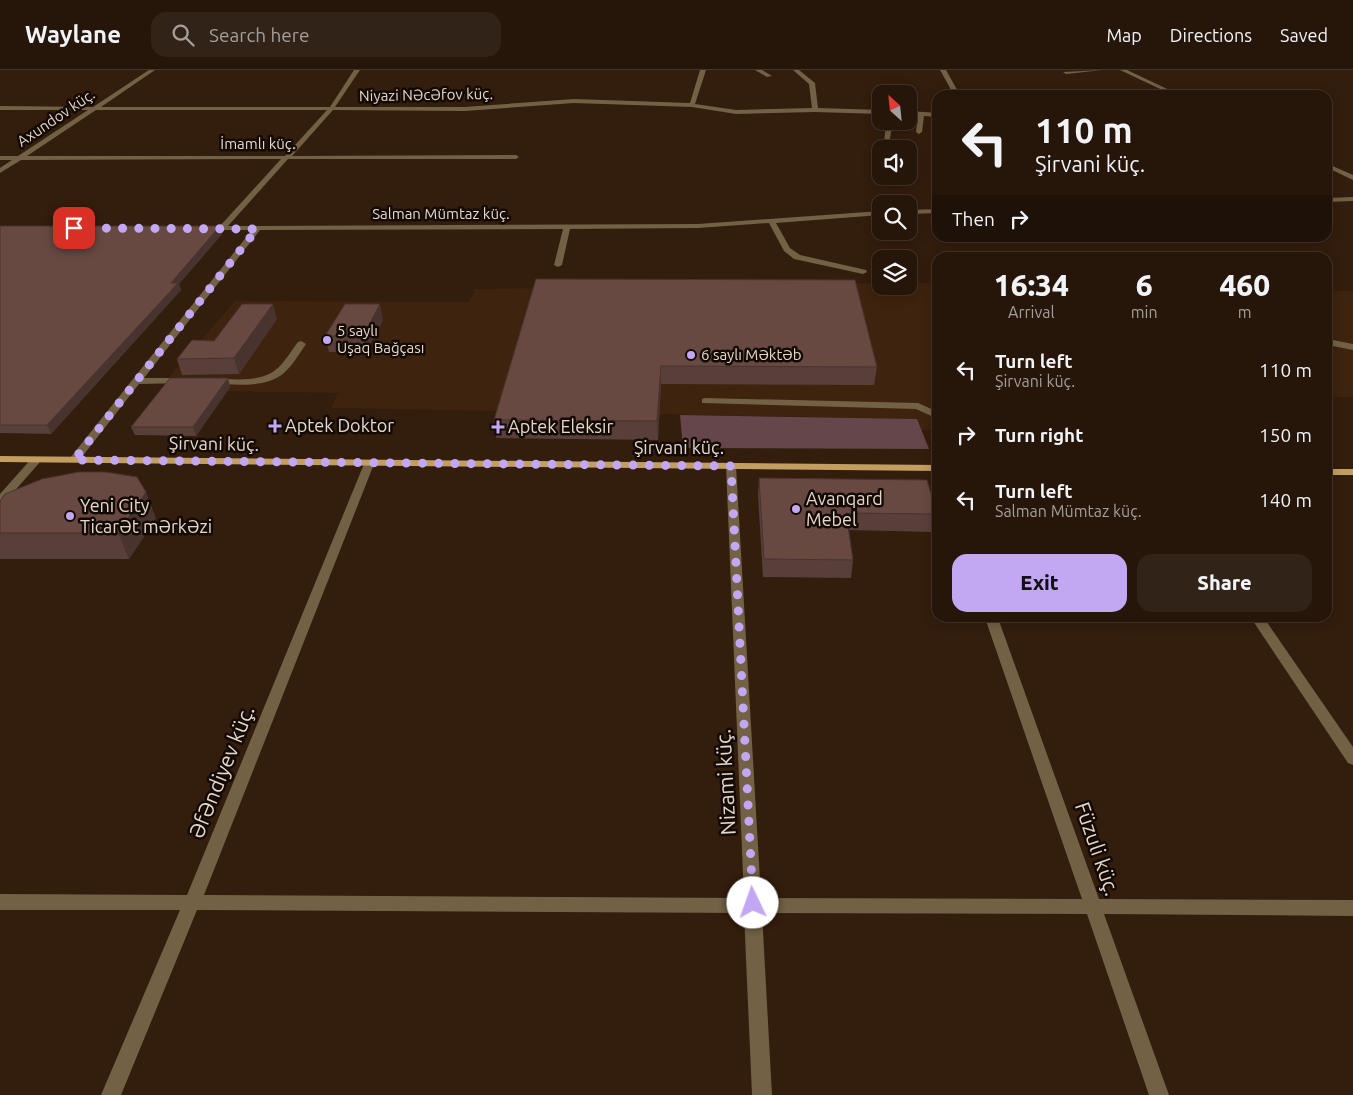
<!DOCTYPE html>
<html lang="en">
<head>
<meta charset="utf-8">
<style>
	:root { --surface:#26160a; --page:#322318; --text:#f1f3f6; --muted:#a49f9c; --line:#42352b; --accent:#c2a8f2 }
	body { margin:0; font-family:Ubuntu,sans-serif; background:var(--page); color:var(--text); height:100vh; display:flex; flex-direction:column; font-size:19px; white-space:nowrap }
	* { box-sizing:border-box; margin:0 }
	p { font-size:16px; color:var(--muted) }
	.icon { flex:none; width:28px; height:28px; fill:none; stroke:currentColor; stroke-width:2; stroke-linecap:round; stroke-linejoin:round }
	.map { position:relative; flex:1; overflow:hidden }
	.panel { position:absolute; left:932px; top:182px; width:400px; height:370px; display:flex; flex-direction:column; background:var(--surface); border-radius:15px; box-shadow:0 2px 12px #0003,0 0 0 1px var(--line) }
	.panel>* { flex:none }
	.banner { position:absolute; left:932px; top:20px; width:400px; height:152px; border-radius:15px; box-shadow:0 2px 12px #0003,0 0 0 1px var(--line); background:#26160a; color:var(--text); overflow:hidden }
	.needle { width:32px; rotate:333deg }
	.controls { position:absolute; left:872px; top:15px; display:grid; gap:10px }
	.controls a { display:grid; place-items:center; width:45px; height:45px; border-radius:10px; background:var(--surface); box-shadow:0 2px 12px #0003,0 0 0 1px var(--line); font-size:25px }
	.pin { position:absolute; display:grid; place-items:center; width:42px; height:42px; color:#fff; margin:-21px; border-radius:10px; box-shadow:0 2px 8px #0006 }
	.me { position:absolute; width:55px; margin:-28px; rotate:357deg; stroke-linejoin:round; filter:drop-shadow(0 0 4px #0008) }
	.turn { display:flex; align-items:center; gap:18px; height:105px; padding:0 20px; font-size:22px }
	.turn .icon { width:65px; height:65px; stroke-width:2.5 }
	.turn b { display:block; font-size:35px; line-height:42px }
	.then { display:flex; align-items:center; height:48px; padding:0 20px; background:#0003; gap:10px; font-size:19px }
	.eta { display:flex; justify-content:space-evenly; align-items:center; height:85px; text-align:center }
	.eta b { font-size:30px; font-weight:800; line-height:35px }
	.cta { display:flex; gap:10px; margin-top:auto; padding:10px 20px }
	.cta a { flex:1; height:58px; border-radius:15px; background:var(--accent); color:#111; font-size:20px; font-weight:800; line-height:58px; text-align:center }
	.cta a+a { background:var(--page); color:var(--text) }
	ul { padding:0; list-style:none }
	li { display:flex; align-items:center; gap:15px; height:65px; padding:0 20px }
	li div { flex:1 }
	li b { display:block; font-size:19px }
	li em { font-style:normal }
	header { display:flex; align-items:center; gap:30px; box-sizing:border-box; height:70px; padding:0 25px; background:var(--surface); border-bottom:1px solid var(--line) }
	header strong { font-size:24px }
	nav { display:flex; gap:28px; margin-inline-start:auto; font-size:18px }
	.search { width:350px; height:45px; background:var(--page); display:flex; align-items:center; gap:12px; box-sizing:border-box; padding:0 18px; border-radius:15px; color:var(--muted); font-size:19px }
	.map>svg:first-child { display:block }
</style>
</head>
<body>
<header>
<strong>Waylane</strong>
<div class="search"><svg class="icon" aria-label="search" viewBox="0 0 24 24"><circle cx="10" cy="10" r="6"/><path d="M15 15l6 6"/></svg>Search here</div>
<nav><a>Map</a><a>Directions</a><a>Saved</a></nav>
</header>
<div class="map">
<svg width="1353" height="1025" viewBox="0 0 1353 1025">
	<rect width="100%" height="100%" fill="#331d0d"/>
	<!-- built -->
	<g fill="#3e230e">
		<polygon points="881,213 881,216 909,216 909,213 937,213 937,361 921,360 916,349 331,338 338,323 210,321 221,307 169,307 235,231 469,232 475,219"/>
		<rect x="1328" y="221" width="25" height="106"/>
	</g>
	<!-- forest -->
	<polygon fill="#65464a" points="680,345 917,349 929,379 683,378"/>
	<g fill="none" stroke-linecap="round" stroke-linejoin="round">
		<!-- minor -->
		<g fill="#726145" fill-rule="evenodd">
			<path d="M149,0H155L101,37H330L354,0H360L335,37H465L574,29L690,33L700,0H706L695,34L736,40L812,38L809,14L793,0H799L815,13L818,38L881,40V44L815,42L736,44L692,37L574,33L465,41L333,40L292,86L516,85L519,87L516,89H288L228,156L698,154L881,141V145L776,153L790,178L800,185L866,200L867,202L863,204L794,189L784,181L769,153L698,158L570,159L562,195L558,197L554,195L563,159L260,160L144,308H184L187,309V313L139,314L78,392H70L69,390L70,388L252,160H204L200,158L204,156H220L281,89L21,90L0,103V98L12,90H0V86H18L88,40H0V36L93,37ZM96,40H327L285,86H27Z"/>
			<polygon points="755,0 762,0 772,6 767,7"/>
			<polygon points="940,0 946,0 960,25 954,25"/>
			<polygon points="1103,0 1066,4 1063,2"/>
			<polygon points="1120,0 1127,0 1180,25 1173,25"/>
			<polygon points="909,41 938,43 938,47 924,46 922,62 919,64 916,62 918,45 909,45"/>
			<polygon points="893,51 899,51 891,62 889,75 884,76 885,62"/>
			<polygon points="1328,94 1353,105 1353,110 1328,98"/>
			<polygon points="1353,127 1353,131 1328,132 1328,128"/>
			<polygon points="938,139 938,143 909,144 909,140"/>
			<polygon points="1328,269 1353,274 1353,280 1328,275"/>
			<path d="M301,271L306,274C299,284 293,295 284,303C265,319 235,314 211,314L206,311L211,308C233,309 261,314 279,297C286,290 292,280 298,272Z"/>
			<polygon points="705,328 918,333 938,342 938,349 916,339 702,333 702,329"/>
			<polygon points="36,387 40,388 41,390 40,392 4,433 0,434 0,424 32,388"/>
			<polygon points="369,391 374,394 204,825 744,828 726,396 731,393 736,396 761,828 1082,829 985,548 998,548 1099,829 1353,830 1353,846 1104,844 1169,1025 1149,1025 1087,844 762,843 772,1025 752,1025 744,843 197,840 121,1025 101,1025 180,840 0,840 0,824 187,825 364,394"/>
			<polygon points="1251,548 1264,548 1353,677 1353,695 1348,693"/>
		</g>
		<!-- major -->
		<g fill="#c29e62" fill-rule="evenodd">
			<polygon points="0,386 938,395 938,401 0,392"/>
			<rect x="1328" y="399" width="25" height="6"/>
		</g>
	</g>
	<!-- wall -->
	<g fill="#593f39">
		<polygon points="0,156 222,164 179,214 181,220 51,364 0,363"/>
		<polygon points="536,209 877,297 874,315 661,314 658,370 496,368 494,350"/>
		<polygon points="277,249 239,304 182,305 177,289 214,271"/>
		<polygon points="383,250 366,282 329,282 325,266"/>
		<polygon points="230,317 196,366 135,365 131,357"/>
		<polygon points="759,408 937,444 933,462 849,460 853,490 851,508 763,507 758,425"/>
		<polygon points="0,431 156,448 129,489 0,489"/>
	</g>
	<!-- shaded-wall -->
	<g fill="#48332e">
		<polygon points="220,156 222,164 179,214 181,220 51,364 47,355"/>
		<polygon points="273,234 277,249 239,304 234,288"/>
		<polygon points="380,234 383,250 366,282 363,266"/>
		<polygon points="661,296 661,314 658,370 657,351"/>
		<polygon points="228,308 230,317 196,366 193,357"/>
		<polygon points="146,422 156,448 129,489 118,463"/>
	</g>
	<!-- building -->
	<g fill="#674942" stroke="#48332e">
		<polygon points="0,156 220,156 171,213 178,213 47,355 0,355"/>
		<polygon points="536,209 855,210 877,297 661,296 657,351 494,350"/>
		<polygon points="242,234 273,234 234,288 177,289 192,270 214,271"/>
		<polygon points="345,234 380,234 363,266 325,266"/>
		<polygon points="170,308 228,308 193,357 131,357"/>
		<polygon points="79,402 105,402 137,407 146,422 118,463 0,463 0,431 5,424 42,409"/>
		<polygon points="759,408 927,410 937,444 846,443 853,490 764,489"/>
	</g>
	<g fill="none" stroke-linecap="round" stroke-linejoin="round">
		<!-- route -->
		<polyline stroke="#c2a8f2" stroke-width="9" stroke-dasharray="0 16.2" points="74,158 257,159 74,390 731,396 753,833"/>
	</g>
	<!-- markers -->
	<g fill="#c2a8f2" stroke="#130a04" stroke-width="2">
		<circle cx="327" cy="270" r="5"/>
		<circle cx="691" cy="285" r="5"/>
		<path d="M272.5 348.5h5v5h5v5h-5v5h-5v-5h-5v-5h5z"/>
		<path d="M495.5 349.5h5v5h5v5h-5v5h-5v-5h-5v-5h5z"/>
		<circle cx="796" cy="439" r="5"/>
		<circle cx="70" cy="446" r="5"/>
	</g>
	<g text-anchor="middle" stroke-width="5" stroke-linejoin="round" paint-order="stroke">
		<!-- far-street labels -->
		<g font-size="15" fill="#e6d7cd" stroke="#130a04">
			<text transform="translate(426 25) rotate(-1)" y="5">Niyazi Nəcəfov küç.</text>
			<text transform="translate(56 48) rotate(-34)" y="5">Axundov küç.</text>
			<text x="258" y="79">İmamlı küç.</text>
			<text x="441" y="149">Salman Mümtaz küç.</text>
		</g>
		<!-- far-poi labels -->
		<g font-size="15" fill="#e6d7cd" stroke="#130a04" text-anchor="start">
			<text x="337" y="266">5 saylı<tspan x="337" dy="17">Uşaq Bağçası</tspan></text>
			<text x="701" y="290">6 saylı Məktəb</text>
		</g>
		<!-- poi labels -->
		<g font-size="18" fill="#e6d7cd" stroke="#130a04" text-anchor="start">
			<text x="285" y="362">Aptek Doktor</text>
			<text x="508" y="363">Aptek Eleksir</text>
			<text x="806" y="435">Avanqard<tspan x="806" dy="21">Mebel</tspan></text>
			<text x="80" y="442">Yeni City<tspan x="80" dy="21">Ticarət mərkəzi</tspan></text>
		</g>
		<!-- street labels -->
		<g font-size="18" fill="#e6d7cd" stroke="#130a04">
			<text transform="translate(214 374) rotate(1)" y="6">Şirvani küç.</text>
			<text x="679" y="384">Şirvani küç.</text>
		</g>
		<!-- near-street labels -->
		<g font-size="21" fill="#e6d7cd" stroke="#130a04">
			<text transform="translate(222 702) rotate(-68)" y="7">Əfəndiyev küç.</text>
			<text transform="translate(726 712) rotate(-93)" y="7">Nizami küç.</text>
			<text transform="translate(1097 779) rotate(71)" y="7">Füzuli küç.</text>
		</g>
	</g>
</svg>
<div class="controls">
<a><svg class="needle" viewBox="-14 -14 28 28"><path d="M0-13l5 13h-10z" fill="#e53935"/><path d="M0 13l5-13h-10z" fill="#a49f9c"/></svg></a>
<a><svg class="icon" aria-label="sound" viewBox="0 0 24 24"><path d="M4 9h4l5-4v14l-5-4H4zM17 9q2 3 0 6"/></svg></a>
<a><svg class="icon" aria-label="search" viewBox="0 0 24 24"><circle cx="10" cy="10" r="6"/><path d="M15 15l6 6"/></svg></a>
<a><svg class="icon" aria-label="layers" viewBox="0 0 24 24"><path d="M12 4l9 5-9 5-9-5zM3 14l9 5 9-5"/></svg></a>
</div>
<div class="pin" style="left:74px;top:158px;background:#d93025"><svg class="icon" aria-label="arrive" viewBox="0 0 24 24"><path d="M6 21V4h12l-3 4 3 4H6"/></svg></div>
<svg class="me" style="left:753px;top:833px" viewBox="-20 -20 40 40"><circle r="19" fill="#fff"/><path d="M0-13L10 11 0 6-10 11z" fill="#c2a8f2"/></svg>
<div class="banner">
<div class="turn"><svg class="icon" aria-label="left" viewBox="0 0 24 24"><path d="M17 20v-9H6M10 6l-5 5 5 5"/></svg><div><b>110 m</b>Şirvani küç.</div></div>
<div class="then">Then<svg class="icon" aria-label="right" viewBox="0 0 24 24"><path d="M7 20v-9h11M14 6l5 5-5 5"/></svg></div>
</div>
<section class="panel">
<div class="eta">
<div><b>16:34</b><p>Arrival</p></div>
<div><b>6</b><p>min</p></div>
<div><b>460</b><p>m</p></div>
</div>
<ul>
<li><svg class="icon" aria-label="left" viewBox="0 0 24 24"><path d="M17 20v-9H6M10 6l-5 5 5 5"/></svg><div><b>Turn left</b><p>Şirvani küç.</p></div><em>110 m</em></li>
<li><svg class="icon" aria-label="right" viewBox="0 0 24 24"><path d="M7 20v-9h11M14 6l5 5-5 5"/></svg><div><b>Turn right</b></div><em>150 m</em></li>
<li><svg class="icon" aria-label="left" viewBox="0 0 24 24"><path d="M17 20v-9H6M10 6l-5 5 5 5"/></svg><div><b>Turn left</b><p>Salman Mümtaz küç.</p></div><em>140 m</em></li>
</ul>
<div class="cta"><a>Exit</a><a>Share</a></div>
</section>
</div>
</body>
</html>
